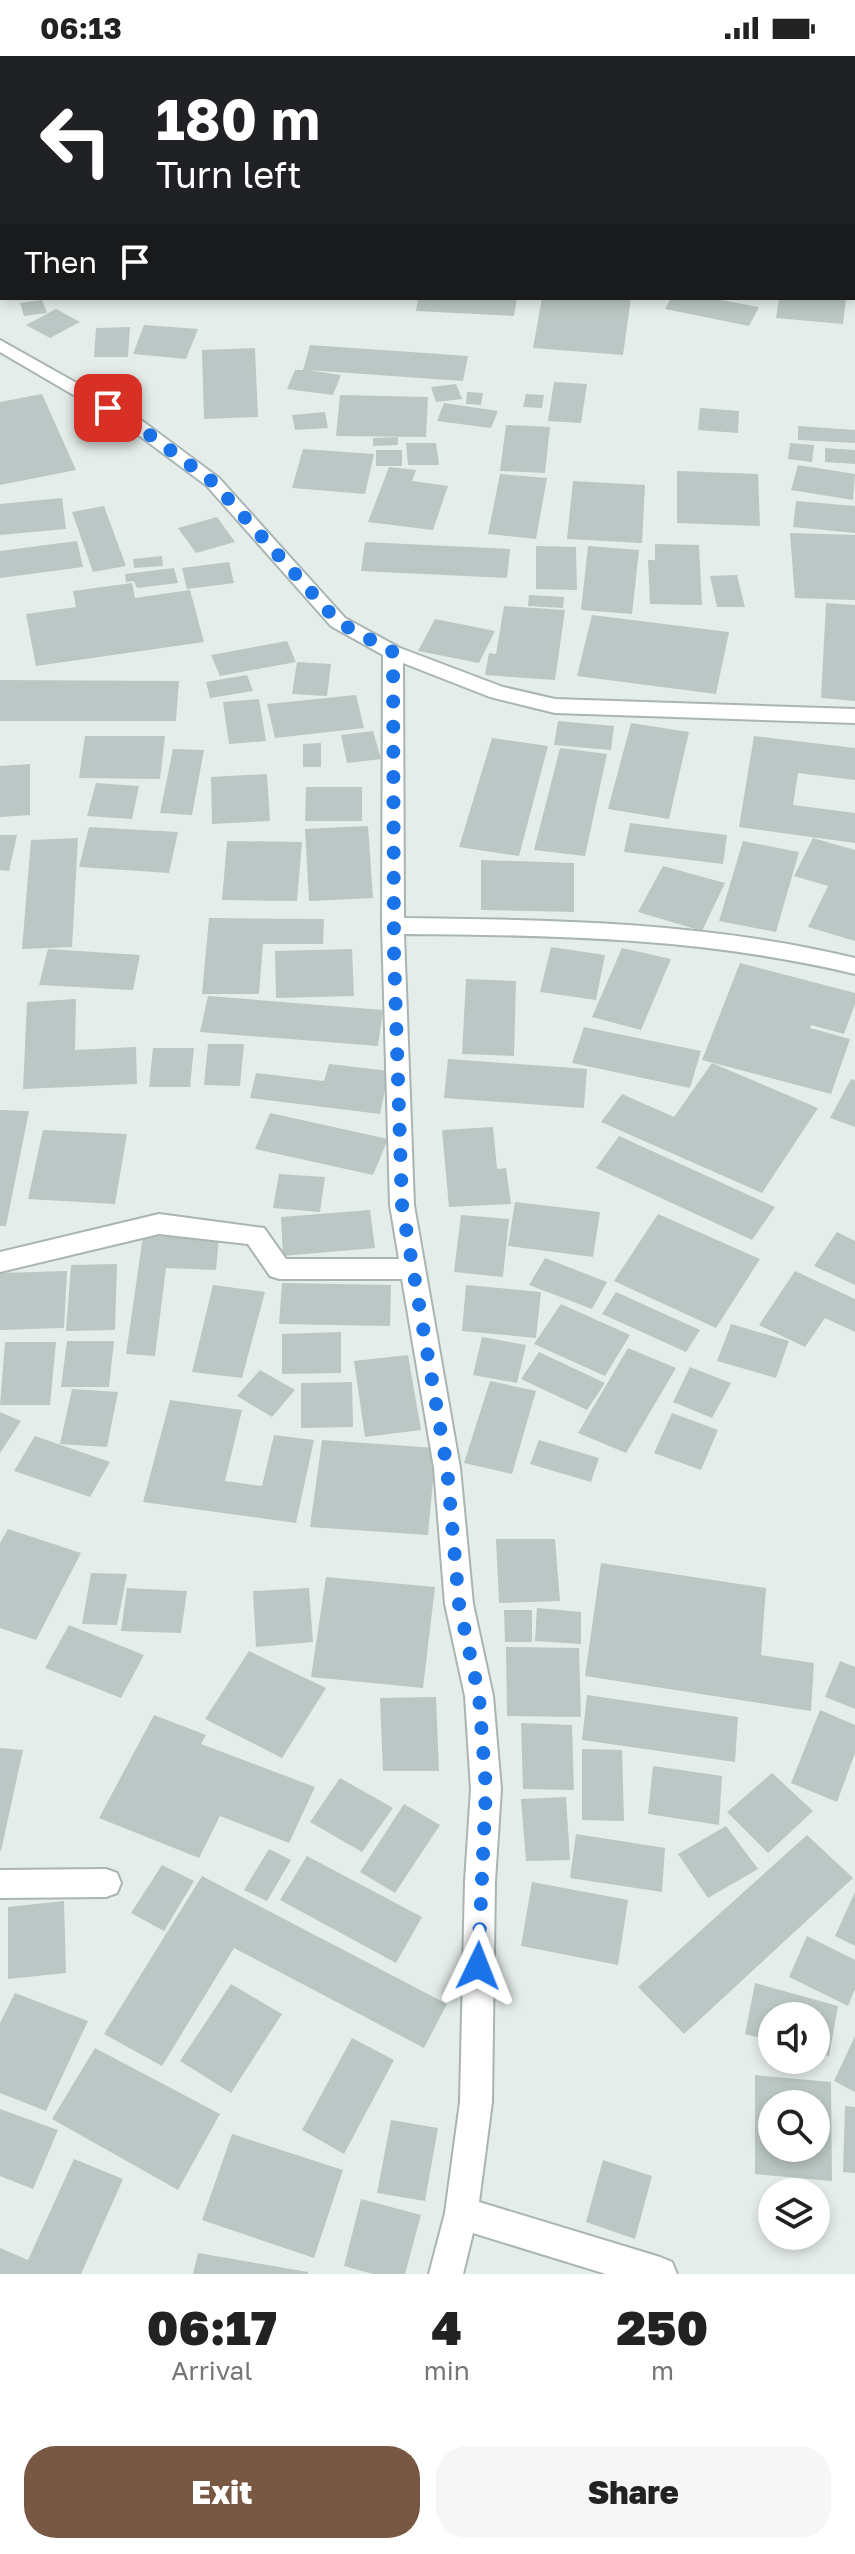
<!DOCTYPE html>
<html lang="en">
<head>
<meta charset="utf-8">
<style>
	:root { --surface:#fff; --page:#f6f6f6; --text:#222; --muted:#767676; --accent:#795843 }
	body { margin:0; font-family:"Golos Text",sans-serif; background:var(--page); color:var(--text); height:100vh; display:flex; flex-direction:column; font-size:30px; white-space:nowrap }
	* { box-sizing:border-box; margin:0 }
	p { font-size:26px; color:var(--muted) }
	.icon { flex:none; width:44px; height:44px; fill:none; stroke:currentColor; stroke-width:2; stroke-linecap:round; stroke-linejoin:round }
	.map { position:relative; height:2218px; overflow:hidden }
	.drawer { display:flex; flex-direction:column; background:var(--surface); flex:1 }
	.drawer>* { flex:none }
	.top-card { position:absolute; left:0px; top:0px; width:856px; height:244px; box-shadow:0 4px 12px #0003; background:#202124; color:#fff; overflow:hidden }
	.tools { position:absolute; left:758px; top:1946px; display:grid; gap:16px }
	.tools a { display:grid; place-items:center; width:72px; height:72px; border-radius:50%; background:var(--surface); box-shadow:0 4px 12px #0003; font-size:40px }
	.pin { position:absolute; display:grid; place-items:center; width:68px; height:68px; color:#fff; margin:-34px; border-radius:16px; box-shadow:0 4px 12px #0006 }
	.me { position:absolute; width:88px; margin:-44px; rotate:2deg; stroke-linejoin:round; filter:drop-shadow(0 0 6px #0008) }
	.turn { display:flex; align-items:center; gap:28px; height:168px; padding:0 24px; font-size:36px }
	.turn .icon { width:104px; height:104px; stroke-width:2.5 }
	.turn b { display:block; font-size:56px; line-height:68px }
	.then { display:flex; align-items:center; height:76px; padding:0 24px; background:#0003; gap:16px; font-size:30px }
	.eta { display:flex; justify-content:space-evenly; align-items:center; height:136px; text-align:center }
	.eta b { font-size:48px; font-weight:800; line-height:56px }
	.cta { display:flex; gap:16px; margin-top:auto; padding:16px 24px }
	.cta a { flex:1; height:92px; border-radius:32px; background:var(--accent); color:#fff; font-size:32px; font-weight:800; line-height:92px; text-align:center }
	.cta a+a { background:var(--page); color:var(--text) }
	.status { display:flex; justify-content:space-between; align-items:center; height:56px; padding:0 40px; background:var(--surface); direction:ltr }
	.status svg { height:22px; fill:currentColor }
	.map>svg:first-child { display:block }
</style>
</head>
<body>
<div class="status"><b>06:13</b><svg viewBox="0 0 49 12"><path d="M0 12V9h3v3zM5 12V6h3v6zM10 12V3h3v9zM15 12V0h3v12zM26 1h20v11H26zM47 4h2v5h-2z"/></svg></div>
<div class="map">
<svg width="855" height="2218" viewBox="0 0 855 2218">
	<rect width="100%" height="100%" fill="#e5edea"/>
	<!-- building -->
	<g fill="#bbc7c4" fill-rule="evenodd">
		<polygon points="418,242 517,242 514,260 416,255"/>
		<polygon points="542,242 631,242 623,299 533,292"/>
		<polygon points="671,242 710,242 759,251 749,270 665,253"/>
		<polygon points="779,242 846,242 843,268 776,262"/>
		<polygon points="42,244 47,257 24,260 20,247"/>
		<polygon points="56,253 80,266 50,282 26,269"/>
		<polygon points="144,269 198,273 186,303 133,298"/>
		<polygon points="130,271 128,301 94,301 96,272"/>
		<polygon points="310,289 468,300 463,325 307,314 341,319 333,339 287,333 295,314 303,314"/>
		<polygon points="255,292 258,361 204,363 202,294"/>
		<polygon points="554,326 587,328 581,367 548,365"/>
		<polygon points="456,328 462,343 436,346 431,331"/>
		<polygon points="467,336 483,337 481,349 466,348"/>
		<polygon points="42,338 76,414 0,429 0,346"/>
		<polygon points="526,338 544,339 542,352 523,351"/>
		<polygon points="340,339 428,341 426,381 336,380"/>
		<polygon points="444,347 498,355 491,372 437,365"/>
		<polygon points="700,352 739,355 738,377 698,374"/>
		<polygon points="325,356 328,372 295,374 292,359"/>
		<polygon points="506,369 550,371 545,417 500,415"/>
		<polygon points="798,370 855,374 855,387 798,384"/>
		<polygon points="398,381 398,389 373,390 373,382"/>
		<polygon points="406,387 436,387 439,409 408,409"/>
		<polygon points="790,387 814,389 812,406 788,403"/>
		<polygon points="825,392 855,394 855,408 825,406"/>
		<polygon points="303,393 374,398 365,438 292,432"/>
		<rect x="376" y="394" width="26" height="16"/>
		<polygon points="798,409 855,418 853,444 791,434"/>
		<polygon points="389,411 416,414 412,425 448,430 433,474 368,466"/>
		<polygon points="677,415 758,418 760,470 677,467"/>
		<polygon points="500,418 547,422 536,483 488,478"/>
		<polygon points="573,425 645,429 642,487 567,483"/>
		<polygon points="62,442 66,473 0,479 0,448"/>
		<polygon points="796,445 855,450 855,477 793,471"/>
		<polygon points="104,450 126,510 93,516 72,456"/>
		<polygon points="217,461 235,486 196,497 178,472"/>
		<polygon points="790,477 855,479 855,544 795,542"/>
		<polygon points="77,485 83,511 0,522 0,495"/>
		<polygon points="365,486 510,493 507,522 361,515"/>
		<polygon points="655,488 699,489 702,549 650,548 648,504 655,504"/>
		<polygon points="536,490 576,491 577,534 536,533"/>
		<polygon points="588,490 639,494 632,558 581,554"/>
		<polygon points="162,500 163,510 134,512 133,503"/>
		<polygon points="229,506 234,527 187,533 182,512"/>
		<polygon points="174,512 178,527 137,532 134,525 126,526 125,518"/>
		<polygon points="737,519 745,551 717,551 710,520"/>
		<polygon points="132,527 135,542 190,534 204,586 36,610 26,558 76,551 73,535"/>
		<polygon points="529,539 564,541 563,552 528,550"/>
		<polygon points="826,547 855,549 855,645 821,642"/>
		<polygon points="504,550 565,554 555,624 485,619 489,597 496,598"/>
		<polygon points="592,559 729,576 716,638 577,620"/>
		<polygon points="435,563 495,575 479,607 418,595"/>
		<polygon points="287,585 296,606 220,620 211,599"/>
		<polygon points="297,606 331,608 327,640 292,638"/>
		<polygon points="247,619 253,635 210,642 206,626"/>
		<polygon points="0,624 179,625 176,665 0,665"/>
		<polygon points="356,639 364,672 275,682 267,648"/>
		<polygon points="259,643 266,685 229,688 223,646"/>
		<polygon points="558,665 614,670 611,694 554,689"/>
		<polygon points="631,667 689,676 669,763 608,753"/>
		<polygon points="373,675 381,703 347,707 341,679"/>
		<polygon points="85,680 165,680 160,723 79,722"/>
		<polygon points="754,680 855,692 855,724 798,717 793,749 855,757 855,787 739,771"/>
		<polygon points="492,682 548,690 519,800 459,791"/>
		<polygon points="321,687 321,711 303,711 303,688"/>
		<polygon points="560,692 607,698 585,800 534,794"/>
		<polygon points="173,693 204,694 192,759 160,757"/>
		<polygon points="30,708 30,759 0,761 0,710"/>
		<polygon points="267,718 270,765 212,768 211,721"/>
		<polygon points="96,727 139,730 132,763 87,760"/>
		<polygon points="306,731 362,731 362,765 305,765"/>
		<polygon points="630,767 727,779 723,808 624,796"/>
		<polygon points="368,770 373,842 309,845 305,773"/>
		<polygon points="89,771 178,776 169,817 79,811"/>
		<polygon points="0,779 17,779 9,815 0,814"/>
		<polygon points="78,782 72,891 22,893 31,784"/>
		<polygon points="813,782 855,794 855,885 808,871 828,830 794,820"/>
		<polygon points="227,785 302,786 297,845 222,844"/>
		<polygon points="743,785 799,796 776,876 719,865"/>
		<polygon points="481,804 574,807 574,856 481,854"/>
		<polygon points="663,810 725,827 702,875 638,856"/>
		<polygon points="209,862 324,863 323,888 263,888 259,938 202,938"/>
		<polygon points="551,891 605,899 596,944 540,936"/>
		<polygon points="622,892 671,903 641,974 592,961"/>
		<polygon points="48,893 140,899 133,934 39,929"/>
		<polygon points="352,893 354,940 276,942 275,895"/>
		<polygon points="740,907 855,937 855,948 844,978 811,969 810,972 850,983 831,1038 702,1004"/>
		<polygon points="466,923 516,925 514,1000 462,998"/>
		<polygon points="208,940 383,954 378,990 200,976"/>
		<polygon points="76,943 75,994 136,991 137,1028 23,1033 27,946"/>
		<polygon points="584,971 701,995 690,1032 572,1007"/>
		<polygon points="208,988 244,988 240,1030 204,1029"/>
		<polygon points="153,992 194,992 190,1031 149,1031"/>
		<polygon points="448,1003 587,1013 584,1052 444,1042"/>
		<polygon points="712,1007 818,1052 762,1137 601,1066 622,1038 674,1061"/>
		<polygon points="329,1008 389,1015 380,1058 250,1042 256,1017 324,1025"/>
		<polygon points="851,1023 855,1024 855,1071 830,1062"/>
		<polygon points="0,1054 29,1055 6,1170 0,1170"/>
		<polygon points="270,1057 388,1083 373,1119 255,1093"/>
		<polygon points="493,1071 497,1113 506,1112 511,1148 449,1151 442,1074"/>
		<polygon points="43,1074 127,1078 115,1148 28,1143"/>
		<polygon points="619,1080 775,1151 752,1184 596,1112"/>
		<polygon points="279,1118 325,1121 320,1156 273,1152"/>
		<polygon points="515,1146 600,1156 593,1201 508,1190"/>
		<polygon points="370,1154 375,1192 283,1200 281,1161"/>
		<polygon points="658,1158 760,1203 716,1272 614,1225"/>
		<polygon points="461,1159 509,1163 503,1221 454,1216"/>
		<polygon points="837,1176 855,1185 855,1229 814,1210"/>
		<polygon points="143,1180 219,1182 216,1214 166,1212 155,1300 126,1298"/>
		<polygon points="545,1202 607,1226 592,1253 529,1229"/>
		<polygon points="117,1208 115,1274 66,1275 71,1209"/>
		<polygon points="67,1215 64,1272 0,1274 0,1217"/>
		<polygon points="795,1215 855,1243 855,1276 825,1262 805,1291 759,1269"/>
		<polygon points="282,1227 391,1229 390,1270 279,1268"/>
		<polygon points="213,1229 265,1236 242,1322 192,1316"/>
		<polygon points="466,1229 541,1236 536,1282 462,1275"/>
		<polygon points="616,1236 700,1274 686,1296 602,1258"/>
		<polygon points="561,1248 630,1279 605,1320 534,1288"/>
		<polygon points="731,1268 789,1285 776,1322 717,1305"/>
		<polygon points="341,1276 341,1317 282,1318 282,1278"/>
		<polygon points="482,1281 526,1289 517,1327 473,1319"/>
		<polygon points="67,1285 114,1285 109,1331 61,1331"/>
		<polygon points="5,1286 56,1286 50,1349 0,1349"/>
		<polygon points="628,1292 676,1312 626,1397 578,1377"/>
		<polygon points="539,1296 605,1327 587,1354 521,1323"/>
		<polygon points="408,1299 421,1374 365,1381 354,1305"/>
		<polygon points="690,1311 731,1327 712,1362 673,1346"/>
		<polygon points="260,1314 295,1334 272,1361 237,1340"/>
		<polygon points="490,1325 536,1335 512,1418 464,1407"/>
		<polygon points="352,1326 353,1371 301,1372 301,1327"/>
		<polygon points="72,1333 118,1336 107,1391 60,1388"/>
		<polygon points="170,1344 242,1354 225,1425 262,1430 274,1379 314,1384 296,1467 143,1446"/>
		<polygon points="0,1356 21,1365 0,1397"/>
		<polygon points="672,1357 718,1374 701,1414 654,1397"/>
		<polygon points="35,1380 110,1406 90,1441 14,1415"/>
		<polygon points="322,1384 436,1392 428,1479 310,1471"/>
		<polygon points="539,1384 599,1402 591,1426 530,1408"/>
		<polygon points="8,1473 81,1497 36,1584 0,1572 0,1487"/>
		<polygon points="496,1483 555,1483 560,1545 499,1547"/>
		<polygon points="601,1507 766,1532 761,1599 814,1607 811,1655 585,1620"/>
		<polygon points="91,1517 127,1518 117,1569 82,1568"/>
		<polygon points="326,1521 435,1531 423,1632 311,1621"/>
		<polygon points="127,1532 187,1535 181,1577 121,1575"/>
		<polygon points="309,1532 313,1586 256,1591 253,1535"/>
		<polygon points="537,1552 581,1556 581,1588 535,1585"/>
		<polygon points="504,1554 532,1554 532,1586 505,1586"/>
		<polygon points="69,1569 144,1599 121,1642 45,1612"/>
		<polygon points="506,1591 579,1592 581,1661 507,1660"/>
		<polygon points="249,1595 326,1632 282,1702 205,1663"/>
		<polygon points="840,1605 855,1611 855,1653 825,1641"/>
		<polygon points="587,1639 738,1661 735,1706 582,1684"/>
		<polygon points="436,1641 439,1715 383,1715 380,1642"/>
		<polygon points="820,1654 855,1669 855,1697 837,1746 791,1727"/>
		<polygon points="154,1659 206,1679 201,1688 315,1731 289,1787 220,1760 199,1802 99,1762"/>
		<polygon points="521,1667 572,1669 574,1734 523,1733"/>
		<polygon points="0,1692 23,1694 1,1795 0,1794"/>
		<polygon points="582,1693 622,1694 624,1765 582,1764"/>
		<polygon points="653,1710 722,1720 719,1769 648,1758"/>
		<polygon points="772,1717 813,1755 768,1797 727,1756"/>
		<polygon points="340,1722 393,1752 362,1796 310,1766"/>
		<polygon points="566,1741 570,1804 526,1805 521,1743"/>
		<polygon points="404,1748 440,1769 395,1837 360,1816"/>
		<polygon points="726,1770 758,1813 708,1842 678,1798"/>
		<polygon points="576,1778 665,1792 662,1836 570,1822"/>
		<polygon points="807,1779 853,1822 684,1978 638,1931"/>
		<polygon points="269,1793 291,1804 267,1845 244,1834"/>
		<polygon points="307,1800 422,1861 396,1907 280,1844"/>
		<polygon points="162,1809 194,1825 164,1875 131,1857"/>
		<polygon points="202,1820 447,1948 424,1992 234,1892 162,2010 104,1978"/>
		<polygon points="532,1826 628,1844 618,1909 521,1890"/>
		<polygon points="855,1836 855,1890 835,1880"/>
		<polygon points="64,1845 66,1917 8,1923 8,1851"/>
		<polygon points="807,1880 855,1904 855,1933 848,1950 789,1921"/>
		<polygon points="755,1927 838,1950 829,2000 816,1997 816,1960 772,1960 772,1985 745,1978"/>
		<polygon points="231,1928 282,1958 231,2037 180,2005"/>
		<polygon points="15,1937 88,1965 46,2055 0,2037 0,1967"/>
		<polygon points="855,1980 855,2036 834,2025"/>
		<polygon points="352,1982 394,2004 344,2098 302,2074"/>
		<polygon points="95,1992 220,2058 178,2134 52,2063"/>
		<path d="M755,2019L831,2026L832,2125L755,2118ZM772,2048H816V2092H772Z"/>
		<polygon points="845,2050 855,2051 855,2117 843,2116"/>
		<polygon points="0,2053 58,2074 33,2133 0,2120"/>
		<polygon points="391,2064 438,2072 425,2145 377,2137"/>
		<polygon points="232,2078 343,2114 314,2202 202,2164"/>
		<polygon points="74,2103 123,2123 81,2218 0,2218 0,2192 28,2204"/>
		<polygon points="603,2104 652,2120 635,2183 586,2166"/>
		<polygon points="361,2143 421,2159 405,2218 373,2218 344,2210"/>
		<polygon points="198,2197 308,2216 308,2218 193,2218"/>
	</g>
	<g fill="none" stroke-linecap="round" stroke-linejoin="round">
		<!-- minor casing -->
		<g stroke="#a8b5b2" stroke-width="4">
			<g id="minor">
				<path d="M0,284L137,361L219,422L345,562L400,592L503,631L555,643L855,653V667L555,657L490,641L403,607L404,862C557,864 706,866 855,902V918C706,882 557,879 404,878L414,1149L460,1412L473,1548L493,1640L501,1733L495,1825L492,2046L479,2146L660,2201L672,2206L677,2218H606L473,2177L463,2218H429L445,2157L460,2046L465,1825L471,1733L465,1640L445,1548L434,1412L402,1223H279L270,1220L248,1188L159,1178L0,1216V1196L159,1158L264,1172L286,1203H399L390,1149L382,870L383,599L331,570L207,430L125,369L0,296Z"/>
				<polygon points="106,1813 117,1817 121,1827 117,1837 106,1841 0,1842 0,1814"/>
			</g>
		</g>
		<!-- minor -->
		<use href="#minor" fill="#fff" fill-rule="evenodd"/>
	</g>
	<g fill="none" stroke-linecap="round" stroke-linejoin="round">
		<!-- route -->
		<polyline stroke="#1a73e8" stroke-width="14" stroke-dasharray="0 25.2" points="108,352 131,365 213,426 338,566 393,596 394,897 402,1149 447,1412 459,1548 479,1640 486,1733 478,1910"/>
	</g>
</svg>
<div class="tools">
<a><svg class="icon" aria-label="sound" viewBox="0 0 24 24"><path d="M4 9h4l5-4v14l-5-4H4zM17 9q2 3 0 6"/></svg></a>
<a><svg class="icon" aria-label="search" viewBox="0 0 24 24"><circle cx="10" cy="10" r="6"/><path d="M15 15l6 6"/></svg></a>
<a><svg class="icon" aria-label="layers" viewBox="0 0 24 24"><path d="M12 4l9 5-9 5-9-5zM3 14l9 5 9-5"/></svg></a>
</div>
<div class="pin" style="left:108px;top:352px;background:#d93025"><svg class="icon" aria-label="arrive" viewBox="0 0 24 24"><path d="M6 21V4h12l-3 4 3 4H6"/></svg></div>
<svg class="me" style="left:478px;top:1910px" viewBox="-20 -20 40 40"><path d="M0-17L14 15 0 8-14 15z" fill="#1a73e8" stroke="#fff" stroke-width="4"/></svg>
<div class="top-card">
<div class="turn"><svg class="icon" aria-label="left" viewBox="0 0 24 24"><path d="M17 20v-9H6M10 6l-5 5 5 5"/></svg><div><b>180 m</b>Turn left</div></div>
<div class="then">Then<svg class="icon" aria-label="arrive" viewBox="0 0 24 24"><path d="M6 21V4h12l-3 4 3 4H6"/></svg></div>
</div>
</div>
<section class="drawer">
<div class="eta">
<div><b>06:17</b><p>Arrival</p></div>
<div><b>4</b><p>min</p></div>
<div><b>250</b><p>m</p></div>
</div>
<div class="cta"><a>Exit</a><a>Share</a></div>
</section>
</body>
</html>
